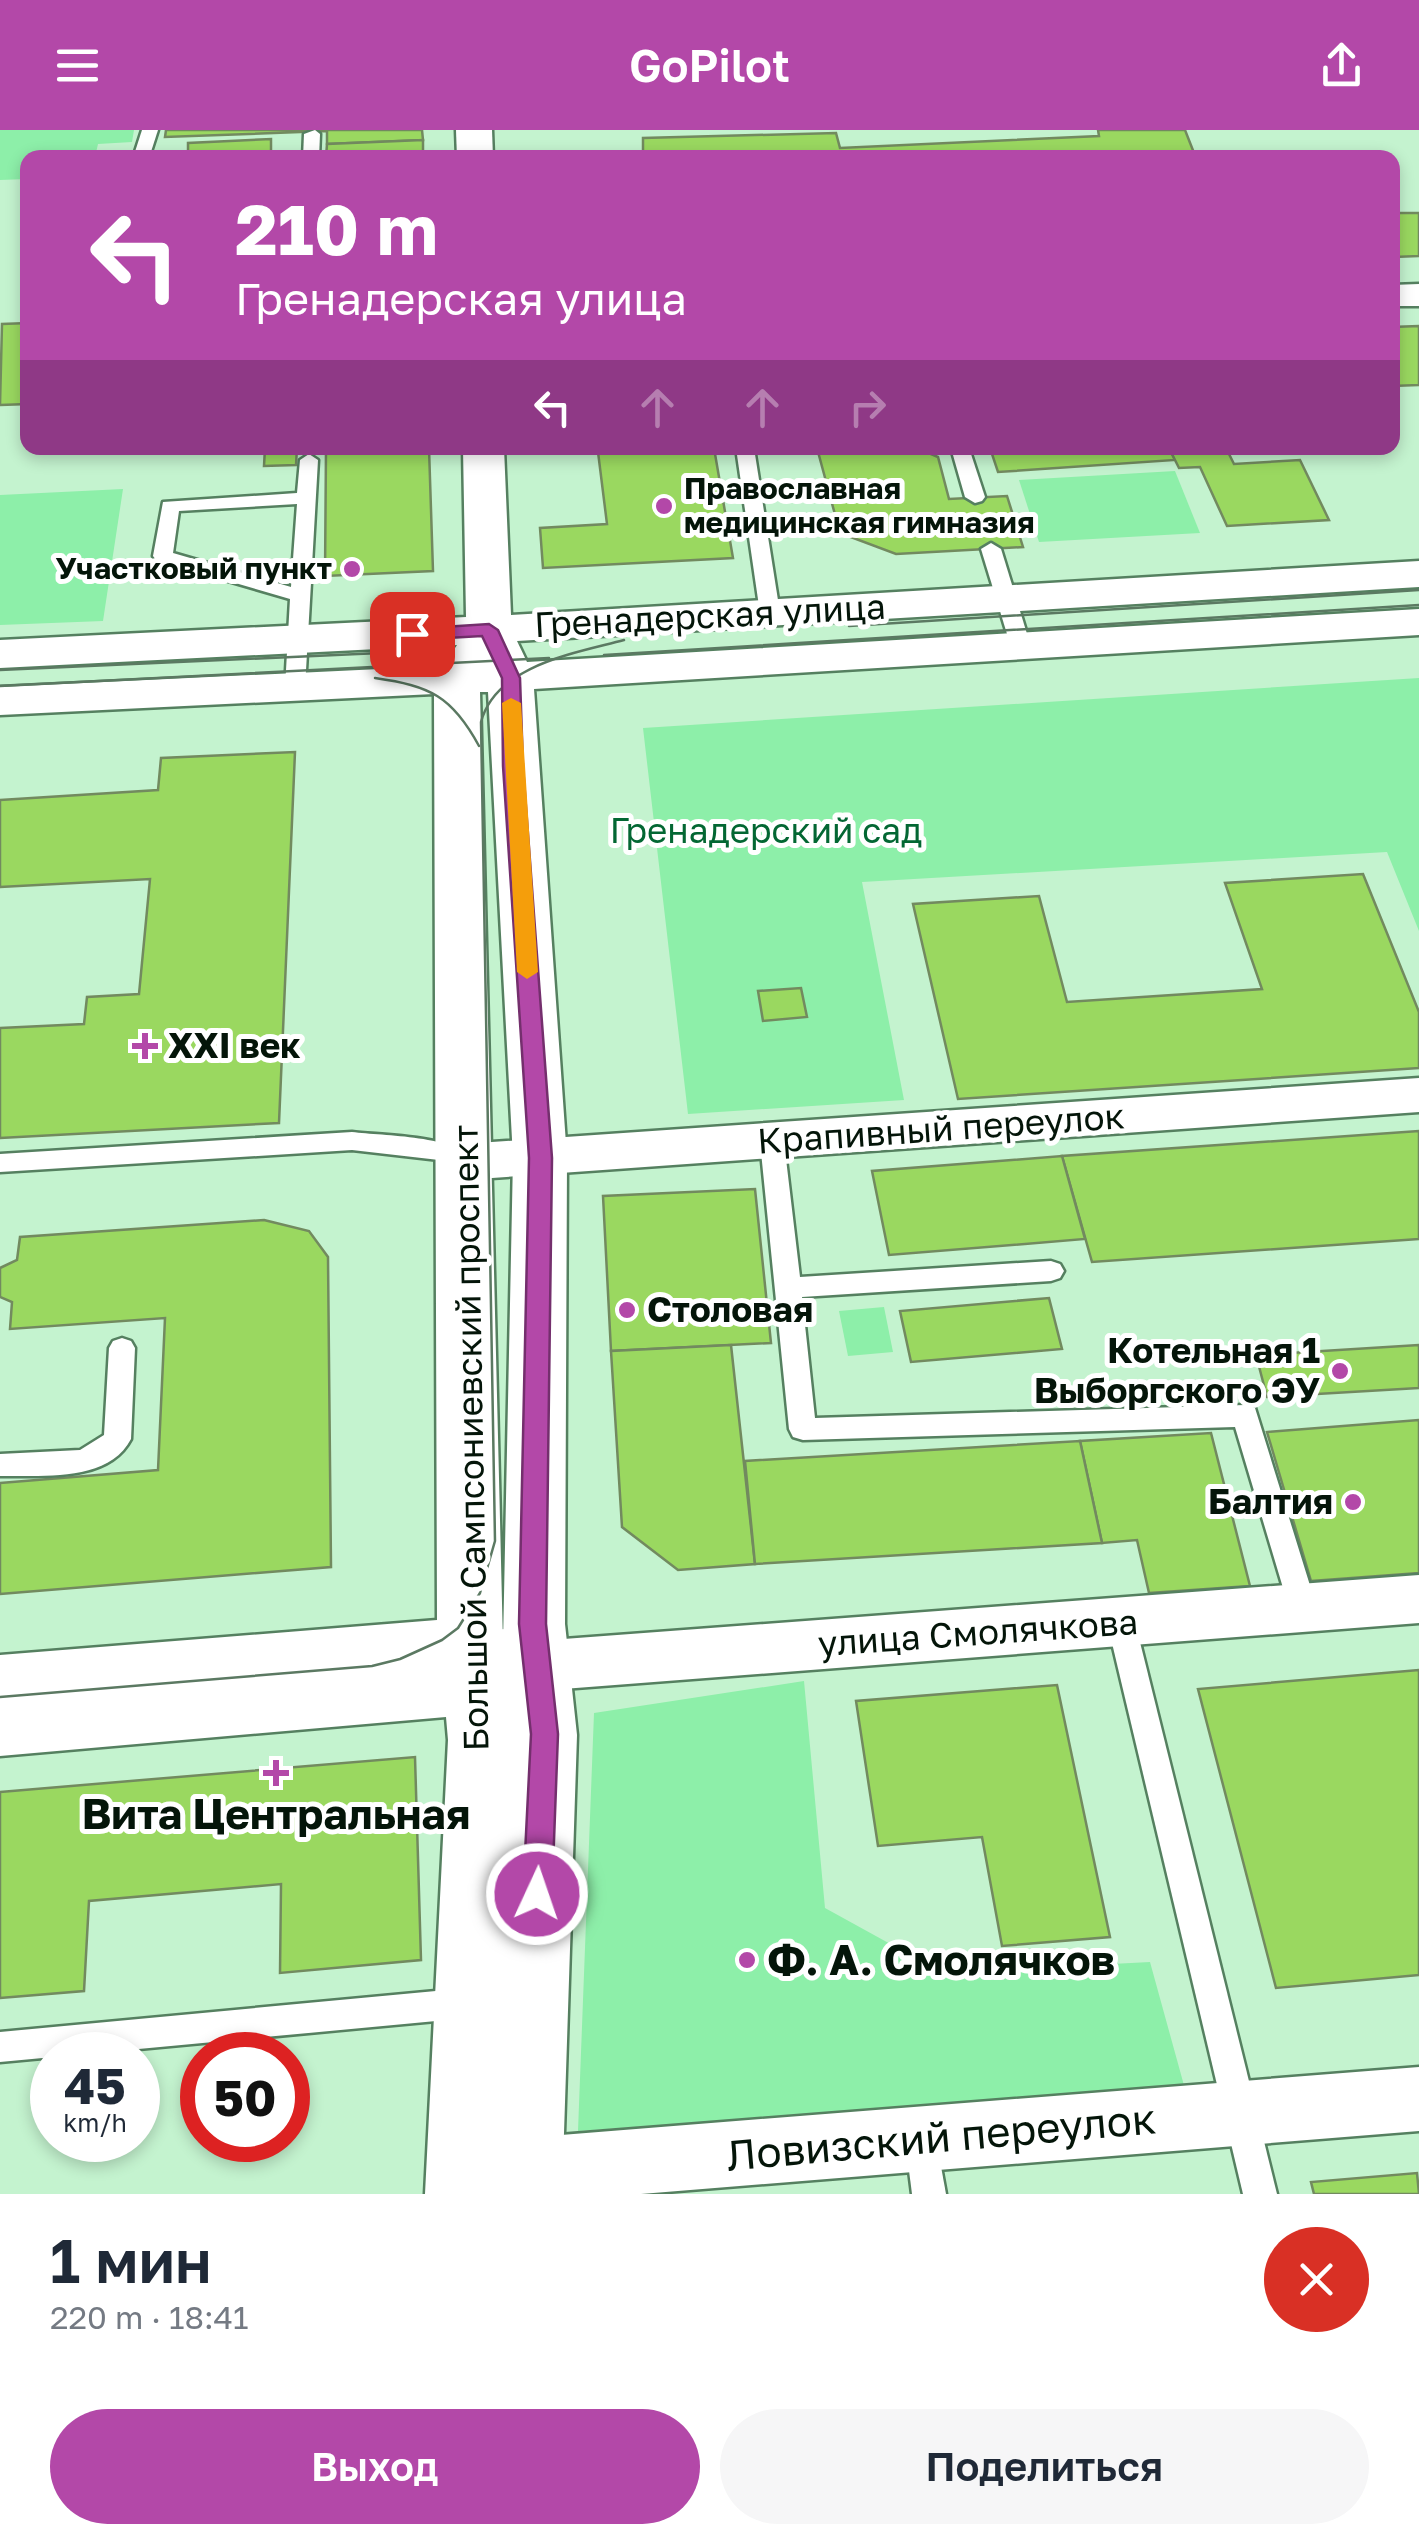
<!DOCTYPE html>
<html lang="ru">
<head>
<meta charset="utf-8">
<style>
	:root { --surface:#fff; --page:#f6f6f7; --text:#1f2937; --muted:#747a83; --accent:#b348a8 }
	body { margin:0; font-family:"Golos Text",sans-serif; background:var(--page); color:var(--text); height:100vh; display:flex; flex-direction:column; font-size:38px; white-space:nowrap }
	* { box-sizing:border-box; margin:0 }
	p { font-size:32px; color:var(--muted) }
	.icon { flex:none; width:55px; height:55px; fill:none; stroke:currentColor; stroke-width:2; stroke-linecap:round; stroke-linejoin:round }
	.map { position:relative; height:2064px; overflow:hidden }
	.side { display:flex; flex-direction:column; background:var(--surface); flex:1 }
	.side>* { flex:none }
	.guide { position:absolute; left:20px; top:20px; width:1380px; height:305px; border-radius:20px; box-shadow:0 5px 15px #0003; background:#b348a8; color:#fff; overflow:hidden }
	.speed { position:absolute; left:30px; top:1902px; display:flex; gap:20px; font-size:50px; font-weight:700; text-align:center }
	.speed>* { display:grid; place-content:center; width:130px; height:130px; border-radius:50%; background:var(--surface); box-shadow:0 5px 15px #0003; line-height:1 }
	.speed small { font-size:25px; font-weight:400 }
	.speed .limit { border:15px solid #d22; background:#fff; color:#111 }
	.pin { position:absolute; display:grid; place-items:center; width:85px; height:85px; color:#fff; margin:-42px; border-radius:20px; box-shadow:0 5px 15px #0006 }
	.me { position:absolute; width:110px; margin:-55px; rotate:3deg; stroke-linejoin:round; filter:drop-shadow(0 0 8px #0008) }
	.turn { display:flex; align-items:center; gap:35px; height:210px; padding:0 50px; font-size:45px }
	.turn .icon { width:130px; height:130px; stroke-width:2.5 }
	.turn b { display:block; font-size:70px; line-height:85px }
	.lanes { display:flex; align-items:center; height:95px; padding:0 50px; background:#0003; justify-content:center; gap:50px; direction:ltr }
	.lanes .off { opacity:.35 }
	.round { display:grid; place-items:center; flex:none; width:105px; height:105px; border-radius:52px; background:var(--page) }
	.head { display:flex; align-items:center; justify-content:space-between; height:170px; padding:0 50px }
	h1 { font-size:60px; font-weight:600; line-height:75px }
	.cta { display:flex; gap:20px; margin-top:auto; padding:20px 50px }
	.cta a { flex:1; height:115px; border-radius:60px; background:var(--accent); color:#fff; font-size:40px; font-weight:600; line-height:115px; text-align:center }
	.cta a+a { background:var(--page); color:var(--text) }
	header { display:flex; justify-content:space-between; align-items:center; height:130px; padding:0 50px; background:var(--accent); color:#fff; font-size:45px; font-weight:600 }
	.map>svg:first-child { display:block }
</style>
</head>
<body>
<header><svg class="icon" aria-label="menu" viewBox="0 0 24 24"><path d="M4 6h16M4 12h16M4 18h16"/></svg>GoPilot<svg class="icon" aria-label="share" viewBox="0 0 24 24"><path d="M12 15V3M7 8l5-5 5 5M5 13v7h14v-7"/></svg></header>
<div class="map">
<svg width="1419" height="2064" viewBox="0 0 1419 2064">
	<rect width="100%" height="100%" fill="#c4f3cf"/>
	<!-- green -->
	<g fill="#8defa9">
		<polygon points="0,0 134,0 132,12 98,14 95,27 28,28 27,49 0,50"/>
		<polygon points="1175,341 1200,403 1039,412 1019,350"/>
		<polygon points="123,359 103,491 0,495 0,365"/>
		<polygon points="1419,548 1419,801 1387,722 862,752 904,970 688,984 643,598"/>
		<polygon points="884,1177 893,1222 848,1226 839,1181"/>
		<polygon points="804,1551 825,1778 943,1843 1150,1832 1185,1959 578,2001 594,1583"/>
	</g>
	<!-- building -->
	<g fill="#9ad860" stroke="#728a5f" stroke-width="2.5">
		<polygon points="166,0 422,0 423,10 327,14 327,1 165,7"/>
		<polygon points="1098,0 1185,0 1196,28 643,28 643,8 836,3 840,18 1099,6"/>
		<polygon points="271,9 271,24 188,28 188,13"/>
		<polygon points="423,10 423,28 326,28 327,14"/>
		<polygon points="1392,83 1419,83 1419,126 1394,127"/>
		<polygon points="28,193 28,274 0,275 2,194"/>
		<polygon points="1419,196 1419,255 1392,256 1392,197"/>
		<polygon points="265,318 297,318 296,335 264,336"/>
		<polygon points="429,318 433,441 325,446 326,318"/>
		<polygon points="714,318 733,428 543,438 540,398 607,394 598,322"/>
		<polygon points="817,318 917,318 938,327 949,369 1007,366 1023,417 896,424 840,403"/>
		<polygon points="990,318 1169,318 1175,330 998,342"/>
		<polygon points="1169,318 1226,318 1234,334 1300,330 1329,390 1227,396 1200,337 1179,338"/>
		<polygon points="295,622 279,993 0,1008 0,898 84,894 87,867 139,864 150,749 0,757 0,670 158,660 161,628"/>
		<polygon points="1363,744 1419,882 1419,938 958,969 913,774 1039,766 1067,872 1262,859 1225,753"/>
		<polygon points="801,858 807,887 763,891 758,861"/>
		<polygon points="1419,1001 1419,1109 1092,1132 1062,1026"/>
		<polygon points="1062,1026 1085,1109 889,1125 872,1041"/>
		<polygon points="755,1059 771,1213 611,1221 603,1066"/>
		<polygon points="264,1090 309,1101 328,1127 331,1437 0,1464 0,1353 158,1340 165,1188 10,1199 12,1172 0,1167 0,1138 17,1130 20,1107"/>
		<polygon points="1049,1168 1062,1219 911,1232 900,1181"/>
		<polygon points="731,1215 755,1434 678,1440 622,1397 611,1221"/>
		<polygon points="1419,1215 1419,1258 1267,1267 1256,1225"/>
		<polygon points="1419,1290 1419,1443 1311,1451 1267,1302"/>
		<polygon points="1211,1303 1250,1456 1149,1463 1137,1410 1102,1413 1080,1311"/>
		<polygon points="1080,1311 1102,1413 755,1434 745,1331"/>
		<polygon points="1419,1540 1419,1845 1276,1858 1198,1559"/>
		<polygon points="1057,1555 1110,1807 1002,1816 982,1707 878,1716 856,1571"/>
		<polygon points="415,1627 421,1830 280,1843 281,1754 89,1771 84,1861 0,1868 0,1662"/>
		<polygon points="1417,2043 1419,2064 1314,2064 1311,2052"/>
	</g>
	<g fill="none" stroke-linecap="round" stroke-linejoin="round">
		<!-- lane casing -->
		<g stroke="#558060" stroke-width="5">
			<g id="lane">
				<polygon points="142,0 158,0 149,28 133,28"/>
				<polygon points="315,0 320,4 319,28 303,28 304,4"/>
				<polygon points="736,318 754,318 780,483 770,489 760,483"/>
				<polygon points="951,318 969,318 985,367 982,371 975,373 965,367"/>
				<path d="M309,324L318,330L305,558L295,564L285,558L290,469L156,430L153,426L163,372L297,363L300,330ZM297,374L291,457L173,423L179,381Z"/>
				<polygon points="991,413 1001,419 1031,517 1028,521 1021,523 1011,517 981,419"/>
				<path d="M352,1002C383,1006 458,1005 476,1032L472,1038L463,1041L439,1030L352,1020L0,1042V1024Z"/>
				<polygon points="772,1003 784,1012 800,1147 1051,1131 1060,1134 1064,1141 1060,1148 1051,1151 802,1167 815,1288 1245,1275 1255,1278 1317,1478 1313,1486 1303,1490 1293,1486 1289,1478 1235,1297 803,1310 793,1307 789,1299 760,1012"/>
				<path d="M122,1208L131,1211L135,1218L131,1309C108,1353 42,1345 0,1346V1324L80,1320L104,1305L109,1218L113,1211Z"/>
				<polygon points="1121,1480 1131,1483 1135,1492 1277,2064 1243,2064 1107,1492 1111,1483"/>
				<polygon points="468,1858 479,1862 484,1873 479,1884 468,1888 0,1932 0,1902"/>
				<polygon points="922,1993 934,1998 946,2064 912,2064 905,2009 910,1998"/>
			</g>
		</g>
		<!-- street casing -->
		<g stroke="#558060" stroke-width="5">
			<g id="street">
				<polygon points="1419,154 1419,176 1392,176 1392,155"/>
				<polygon points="1419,948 1419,982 463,1050 445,1045 438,1032 445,1019 463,1014"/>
				<polygon points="1419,1445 1419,1493 537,1561 482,1541 474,1524 482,1507 503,1499 537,1511"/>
				<polygon points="1419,1937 1419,2001 641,2064 472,2064 463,2043 473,2020 497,2010"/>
			</g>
		</g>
		<!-- secondary casing -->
		<g stroke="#558060" stroke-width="5">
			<g id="secondary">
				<polygon points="456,0 492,0 493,28 457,28"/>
				<path d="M463,318H504L511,485L1419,431V457L517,511L527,532L1419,479V505L534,559L567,1028L565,1494L577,1605L562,2064H425L448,1610L446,1587L0,1626V1525L437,1490L434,564L0,585V557L443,536L457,515L0,538V510L466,487ZM480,562H488L513,1028L503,1514Z"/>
			</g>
		</g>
		<!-- lane -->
		<use href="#lane" fill="#fff" fill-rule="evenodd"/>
		<!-- street -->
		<use href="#street" fill="#fff" fill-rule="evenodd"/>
		<!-- secondary -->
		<use href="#secondary" fill="#fff" fill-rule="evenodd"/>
		<!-- tram -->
		<g stroke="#5b7962" stroke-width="2.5">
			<polyline points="849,496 1419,460"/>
			<polyline points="604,525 1419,475"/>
			<polyline points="0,540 380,523"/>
			<path d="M375,548C430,556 452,566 479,616"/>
			<polyline points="0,556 549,528"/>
			<path d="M0,1567L372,1536L400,1529L442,1510L458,1498L480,1463L495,1411L481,592C496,535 576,523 624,510"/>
		</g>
	</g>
	<!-- route -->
	<polygon fill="#b348a8" stroke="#742f6d" stroke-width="2.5" points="489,494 498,500 520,548 523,636 552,1028 546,1494 558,1604 552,1764 547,1773 537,1776 527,1773 523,1764 531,1604 519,1494 529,1028 503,636 502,548 482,506 412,510 403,504 412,499"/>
	<!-- slow -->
	<polygon fill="#f59e0b" points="511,568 521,573 538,842 527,849 517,842 502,573"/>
	<!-- markers -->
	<g fill="#b348a8" stroke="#fff" stroke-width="4">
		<circle cx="664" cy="376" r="10"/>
		<circle cx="352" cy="439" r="10"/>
		<path d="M140 901h10v10h10v10h-10v10h-10v-10h-10v-10h10z"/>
		<circle cx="627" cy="1180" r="10"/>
		<circle cx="1340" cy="1241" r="10"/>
		<circle cx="1353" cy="1372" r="10"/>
		<path d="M271 1628h10v10h10v10h-10v10h-10v-10h-10v-10h10z"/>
		<circle cx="747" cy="1830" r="10"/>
	</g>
	<g text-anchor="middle" stroke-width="10" stroke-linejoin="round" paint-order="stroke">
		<!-- far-poi labels -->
		<g font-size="30" font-weight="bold" fill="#041509" stroke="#fff" text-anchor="start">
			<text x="684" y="369">Православная<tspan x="684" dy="34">медицинская гимназия</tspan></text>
			<text x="332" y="449" text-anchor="end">Участковый пункт</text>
		</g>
		<!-- street labels -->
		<g font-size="35" fill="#041509" stroke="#fff">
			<text transform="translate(710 486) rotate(-3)" y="12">Гренадерская улица</text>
			<text transform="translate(941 999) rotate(-4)" y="12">Крапивный переулок</text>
			<text transform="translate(471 1308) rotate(-91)" y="12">Большой Сампсониевский проспект</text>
			<text transform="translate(978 1503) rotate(-4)" y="12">улица Смолячкова</text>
		</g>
		<!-- park labels -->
		<g font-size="35" fill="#036733" stroke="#fff">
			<text x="766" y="713">Гренадерский сад</text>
		</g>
		<!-- poi labels -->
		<g font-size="35" font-weight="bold" fill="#041509" stroke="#fff" text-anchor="start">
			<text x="168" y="928">XXI век</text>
			<text x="647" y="1192">Столовая</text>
			<text x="1320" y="1233" text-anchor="end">Котельная 1<tspan x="1320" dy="40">Выборгского ЭУ</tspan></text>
			<text x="1333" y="1384" text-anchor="end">Балтия</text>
		</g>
		<!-- near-poi labels -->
		<g font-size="42" font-weight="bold" fill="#041509" stroke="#fff">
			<text x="276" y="1699">Вита Центральная</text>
			<text x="767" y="1845" text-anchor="start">Ф. А. Смолячков</text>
		</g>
		<!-- near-street labels -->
		<g font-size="42" fill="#041509" stroke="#fff">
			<text transform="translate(941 2007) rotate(-5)" y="15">Ловизский переулок</text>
		</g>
	</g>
</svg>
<div class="speed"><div>45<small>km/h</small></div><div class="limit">50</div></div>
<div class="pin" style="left:412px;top:504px;background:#d93025"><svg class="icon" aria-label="arrive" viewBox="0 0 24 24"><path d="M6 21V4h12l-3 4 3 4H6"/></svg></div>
<svg class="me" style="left:537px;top:1764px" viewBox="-20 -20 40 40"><circle r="17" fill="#b348a8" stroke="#fff" stroke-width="3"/><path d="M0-11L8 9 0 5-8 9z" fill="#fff"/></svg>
<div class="guide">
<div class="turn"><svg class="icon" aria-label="left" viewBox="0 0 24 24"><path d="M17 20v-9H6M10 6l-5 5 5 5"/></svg><div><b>210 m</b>Гренадерская улица</div></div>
<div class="lanes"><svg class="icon" aria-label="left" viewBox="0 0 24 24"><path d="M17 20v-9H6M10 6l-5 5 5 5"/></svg><svg class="icon off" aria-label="ahead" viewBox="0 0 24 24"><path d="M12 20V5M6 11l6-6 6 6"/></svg><svg class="icon off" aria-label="ahead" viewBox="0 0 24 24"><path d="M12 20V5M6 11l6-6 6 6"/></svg><svg class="icon off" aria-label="right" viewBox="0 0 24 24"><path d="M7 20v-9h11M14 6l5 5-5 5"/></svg></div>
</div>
</div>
<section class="side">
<div class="head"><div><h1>1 мин</h1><p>220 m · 18:41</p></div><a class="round" style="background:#d93025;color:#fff"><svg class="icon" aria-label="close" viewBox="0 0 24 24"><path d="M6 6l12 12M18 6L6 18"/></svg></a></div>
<div class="cta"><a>Выход</a><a>Поделиться</a></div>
</section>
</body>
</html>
